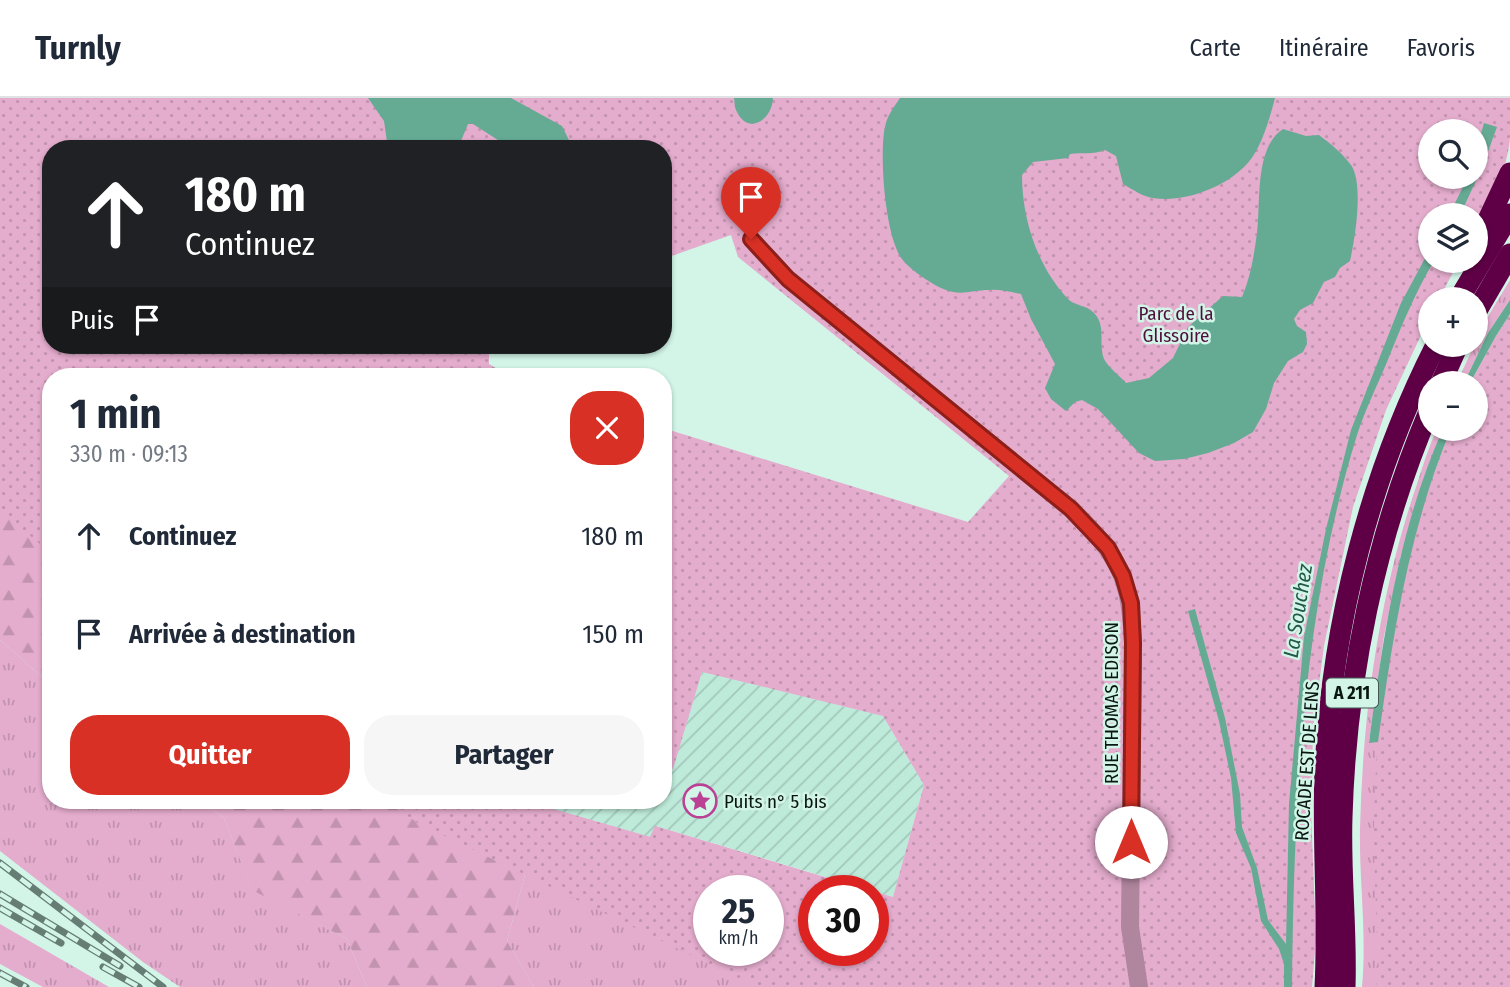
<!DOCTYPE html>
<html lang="fr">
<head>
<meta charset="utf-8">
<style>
	:root { --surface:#fff; --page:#f6f6f7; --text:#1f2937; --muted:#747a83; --line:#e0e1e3; --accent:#d93025 }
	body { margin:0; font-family:"Fira Sans Condensed",sans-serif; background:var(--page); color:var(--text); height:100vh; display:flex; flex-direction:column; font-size:26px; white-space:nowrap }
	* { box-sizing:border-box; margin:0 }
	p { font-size:23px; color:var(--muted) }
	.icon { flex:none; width:38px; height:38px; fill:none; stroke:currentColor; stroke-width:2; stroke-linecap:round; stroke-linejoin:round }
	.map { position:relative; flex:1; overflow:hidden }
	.panel { position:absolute; left:42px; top:270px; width:630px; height:441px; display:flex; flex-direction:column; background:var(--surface); border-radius:28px; box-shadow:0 2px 5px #0004 }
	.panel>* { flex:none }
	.banner { position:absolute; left:42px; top:42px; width:630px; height:214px; border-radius:28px; box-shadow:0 2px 5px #0004; background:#202124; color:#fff; overflow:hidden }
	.buttons { position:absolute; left:1418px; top:21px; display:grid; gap:14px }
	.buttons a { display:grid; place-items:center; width:70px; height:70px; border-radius:50%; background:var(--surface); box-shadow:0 2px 5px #0004; font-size:35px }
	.speed { position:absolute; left:693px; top:777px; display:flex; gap:14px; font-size:35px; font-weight:700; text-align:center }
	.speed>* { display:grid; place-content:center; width:91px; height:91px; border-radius:50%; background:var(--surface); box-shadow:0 2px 5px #0004; line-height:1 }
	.speed small { font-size:18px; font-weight:400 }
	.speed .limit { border:10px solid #d22; background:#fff; color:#111 }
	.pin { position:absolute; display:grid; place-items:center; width:60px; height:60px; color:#fff; margin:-72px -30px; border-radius:50% 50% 50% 0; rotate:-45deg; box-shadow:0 0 7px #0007 }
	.pin .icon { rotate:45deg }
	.me { position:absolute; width:77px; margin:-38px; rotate:0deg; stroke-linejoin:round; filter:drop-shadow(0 0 5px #0008) }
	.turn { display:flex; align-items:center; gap:24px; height:147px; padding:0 28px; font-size:32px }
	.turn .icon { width:91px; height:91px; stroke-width:2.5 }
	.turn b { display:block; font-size:49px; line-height:60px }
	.then { display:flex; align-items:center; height:66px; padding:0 28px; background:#0003; gap:14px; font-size:26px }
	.round { display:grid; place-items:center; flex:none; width:74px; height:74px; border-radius:28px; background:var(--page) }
	.overview { display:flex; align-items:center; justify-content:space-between; height:119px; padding:0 28px }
	h1 { font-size:42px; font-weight:700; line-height:52px }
	.primary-button { display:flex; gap:14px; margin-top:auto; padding:14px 28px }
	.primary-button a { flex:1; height:80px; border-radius:28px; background:var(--accent); color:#fff; font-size:28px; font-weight:700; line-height:80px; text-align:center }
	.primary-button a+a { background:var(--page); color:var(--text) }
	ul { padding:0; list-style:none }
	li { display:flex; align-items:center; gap:21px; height:98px; padding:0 28px }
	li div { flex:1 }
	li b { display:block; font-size:26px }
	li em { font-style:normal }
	header { display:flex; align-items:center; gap:42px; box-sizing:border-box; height:98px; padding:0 35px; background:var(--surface); border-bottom:2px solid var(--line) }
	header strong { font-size:33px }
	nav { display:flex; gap:38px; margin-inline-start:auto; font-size:24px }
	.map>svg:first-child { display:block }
	.industrial { fill:url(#industrial-furrows) }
	.grass { fill:url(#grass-tufts); fill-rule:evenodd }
	.forest { fill:url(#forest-firs) }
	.park { fill:url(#park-dots); fill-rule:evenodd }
	.water { fill:#65ab93 }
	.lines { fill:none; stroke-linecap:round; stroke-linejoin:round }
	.minor { stroke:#b0859e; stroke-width:18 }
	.highway { stroke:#5f0047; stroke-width:21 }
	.rail-casing { stroke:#667d75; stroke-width:7 }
	.rail { stroke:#d2f5e8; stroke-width:4.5; stroke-dasharray:13; stroke-linecap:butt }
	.route-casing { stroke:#8d1f18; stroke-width:18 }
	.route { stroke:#d93025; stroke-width:12 }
	.labels { text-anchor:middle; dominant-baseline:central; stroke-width:5; stroke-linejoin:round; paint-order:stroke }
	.shield { fill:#d2f5e8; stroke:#455952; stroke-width:2 }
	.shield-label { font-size:18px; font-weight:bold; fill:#091612 }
	.park-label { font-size:19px; fill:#500e3c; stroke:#d2f5e8 }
	.street-label { font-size:19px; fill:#091612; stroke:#d2f5e8 }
	.poi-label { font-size:19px; fill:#091612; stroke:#d2f5e8; text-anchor:start }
	.water-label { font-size:21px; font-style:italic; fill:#215948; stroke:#d2f5e8 }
</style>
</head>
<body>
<header>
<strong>Turnly</strong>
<nav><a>Carte</a><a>Itinéraire</a><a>Favoris</a></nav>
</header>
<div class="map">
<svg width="1510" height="889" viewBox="0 0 1510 889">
	<defs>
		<pattern id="industrial-furrows" width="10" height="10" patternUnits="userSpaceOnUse" patternTransform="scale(1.75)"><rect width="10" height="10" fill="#beeada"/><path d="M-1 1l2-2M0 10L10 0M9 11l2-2" fill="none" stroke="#a2c8ba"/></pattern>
		<pattern id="grass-tufts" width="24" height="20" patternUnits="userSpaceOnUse" patternTransform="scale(1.75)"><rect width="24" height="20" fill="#e4accd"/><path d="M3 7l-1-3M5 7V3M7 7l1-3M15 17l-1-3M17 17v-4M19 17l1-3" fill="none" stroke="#c293af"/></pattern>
		<pattern id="forest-firs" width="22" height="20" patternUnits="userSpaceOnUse" patternTransform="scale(1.75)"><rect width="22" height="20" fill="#e4accd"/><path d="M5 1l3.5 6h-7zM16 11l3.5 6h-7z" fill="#c293af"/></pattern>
		<pattern id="park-dots" width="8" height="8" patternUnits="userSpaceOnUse" patternTransform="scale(1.75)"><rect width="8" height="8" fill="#e4accd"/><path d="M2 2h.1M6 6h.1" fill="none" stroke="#c293af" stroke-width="1.8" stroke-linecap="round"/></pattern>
	</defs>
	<rect width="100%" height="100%" fill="#d2f5e8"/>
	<path class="industrial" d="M702 574 883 618 924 687 893 799 656 728 650 739 522 702H663V668L673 670Z"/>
	<g class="grass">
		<path d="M1510 182V202L1488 235 1464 285H1457L1484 225Z"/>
		<path d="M1437 331H1443L1401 457 1384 538 1369 644H1378L1391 551 1501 889H1362C1367 836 1359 783 1360 730 1363 613 1379 497 1417 386 1423 367 1429 348 1437 331Z"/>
		<path d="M0 542 51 587V702H199L224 720 252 791 347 841 367 889H180L143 864 0 753Z"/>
		<path d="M522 702 650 739 655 728 871 793H814L800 889H534L507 843 525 777ZM709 793H768V852H709Z"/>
		<path d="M0 826 109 889H43L0 866Z"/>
	</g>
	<g class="forest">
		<path d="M0 302 51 334V587L0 542Z"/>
		<path d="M199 702H489L525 777 507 843 534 889H367L347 841 252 792 224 720Z"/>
	</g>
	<g class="park">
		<path d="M0 0H1510C1510 13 1510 26 1510 39 1508 71 1490 106 1475 133V117H1430V163H1459L1439 201H1430V218L1386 312 1353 409 1324 548 1313 632 1311 712 1316 840 1312 889H757L418 725 383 702H522L650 739 655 728 871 793H814V852H873V793L893 799 924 687 883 618 702 574 673 671 663 668V330L968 424 1009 378 738 159 731 137 663 161V51H51V247H489V266L509 278H51V455L0 413ZM1430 33H1475V79H1430ZM709 793H768V852H709Z"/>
		<path d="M1510 216V889H1376L1379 875C1377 827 1374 779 1374 731 1375 597 1399 455 1451 331H1475V285H1470L1496 238Z"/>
	</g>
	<g class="water">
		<path d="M368 0H511L562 28 569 42 566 51H521L501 44 473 26H468L461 43 462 51H388L384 23Z"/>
		<path d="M734 0H773C772 23 747 38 736 12 734 8 735 4 734 0Z"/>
		<path d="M900 0H1275C1269 22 1261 53 1244 69 1223 90 1183 105 1153 100 1143 99 1132 91 1123 86L1116 58 1105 52C1093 57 1082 54 1070 56L1068 60 1033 64 1022 77C1022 122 1038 170 1069 202 1076 208 1086 207 1093 214 1107 227 1098 245 1104 261 1108 269 1120 278 1126 285L1149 280 1173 260 1188 229 1223 198 1242 199C1251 178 1254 157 1257 135 1261 105 1254 50 1283 31L1306 38 1319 37C1331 46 1342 55 1351 67 1364 86 1355 141 1350 163L1340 170 1335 179 1324 184 1313 205 1300 212 1294 221 1297 228 1306 234 1307 246 1303 254 1288 263 1274 285 1266 311 1253 334 1234 345 1208 355 1184 361 1155 363 1139 355 1098 311 1082 302 1075 304 1066 313 1051 301 1045 290 1055 266 1031 221 1021 196C1011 194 999 191 989 192 973 192 961 198 946 192 934 188 909 171 902 161 885 139 879 56 885 29 887 18 894 9 900 0Z"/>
		<path d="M1484 25 1497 29 1482 70 1460 117H1449L1468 79H1475V57Z"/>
		<path d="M1430 151V163H1434C1415 195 1401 229 1387 264 1377 288 1365 312 1357 337 1302 515 1294 704 1292 889H1284V866L1279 851 1261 823 1251 770 1236 735 1231 680 1219 623 1188 513 1195 511 1225 620 1240 696 1242 729 1257 770 1268 822 1286 846 1289 706 1304 539 1326 431 1351 332 1401 205Z"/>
		<path d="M1510 202V216L1496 238 1470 285H1464L1488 235Z"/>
		<path d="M1443 331H1451C1409 431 1393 537 1378 644L1369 645C1383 539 1399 429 1443 331Z"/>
	</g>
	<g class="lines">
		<path class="minor" d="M751 141 788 181 1071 411C1119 458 1130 478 1133 545L1130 829 1139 889"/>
		<g class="highway">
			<path d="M1478 143 1510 75"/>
			<path d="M1459 201 1510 116"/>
			<path d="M1475 216 1510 156"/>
			<path d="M1441 285 1458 247"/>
			<path d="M1325 889C1329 816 1322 744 1325 671 1332 525 1370 377 1436 247"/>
			<path d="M1345 889C1347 832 1340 776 1342 719 1346 580 1375 440 1430 311"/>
		</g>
		<defs>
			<g id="rail">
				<path d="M0 765 163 889"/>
				<path d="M0 796 120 868"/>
				<path d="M0 810 61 845"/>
				<path d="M103 869 139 889"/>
				<path d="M0 875 26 889"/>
			</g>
		</defs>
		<use href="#rail" class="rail-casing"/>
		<use href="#rail" class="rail"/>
	</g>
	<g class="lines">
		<defs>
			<path id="route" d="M751 141 788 181 1071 411 1108 450 1123 478 1131 505 1133 545 1131 744"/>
		</defs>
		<use href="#route" class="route-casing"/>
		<use href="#route" class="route"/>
	</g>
	<defs>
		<symbol id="sight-ring" viewBox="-11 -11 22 22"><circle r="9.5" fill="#d2f5e8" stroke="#bb4194" stroke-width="1.5"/><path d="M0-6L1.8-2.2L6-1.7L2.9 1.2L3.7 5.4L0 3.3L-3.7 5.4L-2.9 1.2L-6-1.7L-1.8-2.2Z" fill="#bb4194"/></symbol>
	</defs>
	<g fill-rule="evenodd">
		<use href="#sight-ring" x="681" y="684" width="38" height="38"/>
	</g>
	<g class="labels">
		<rect class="shield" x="1326" y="580.5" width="52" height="29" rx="5"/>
		<g class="shield-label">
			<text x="1352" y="595">A 211</text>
		</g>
		<g class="park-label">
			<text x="1176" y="215">Parc de la<tspan x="1176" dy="22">Glissoire</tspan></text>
		</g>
		<g class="street-label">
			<text transform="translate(1111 605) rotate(-90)">RUE THOMAS EDISON</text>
			<text transform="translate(1307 663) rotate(-86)">ROCADE EST DE LENS</text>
		</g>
		<g class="poi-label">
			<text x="724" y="703">Puits n° 5 bis</text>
		</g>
		<g class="water-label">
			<text transform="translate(1298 513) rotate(-81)">La Souchez</text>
		</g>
	</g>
</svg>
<div class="buttons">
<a><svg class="icon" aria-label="search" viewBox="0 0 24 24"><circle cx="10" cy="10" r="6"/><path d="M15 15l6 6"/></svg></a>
<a><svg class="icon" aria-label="layers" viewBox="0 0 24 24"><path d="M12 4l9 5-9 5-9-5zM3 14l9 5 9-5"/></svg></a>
<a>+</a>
<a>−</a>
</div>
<div class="speed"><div>25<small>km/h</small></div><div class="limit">30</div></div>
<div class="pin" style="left:751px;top:141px;background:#d93025"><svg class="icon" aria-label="arrive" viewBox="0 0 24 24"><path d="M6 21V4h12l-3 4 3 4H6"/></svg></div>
<svg class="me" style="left:1131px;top:744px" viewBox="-20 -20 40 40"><circle r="19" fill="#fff"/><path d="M0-13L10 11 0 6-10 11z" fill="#d93025"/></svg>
<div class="banner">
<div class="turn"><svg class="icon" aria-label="ahead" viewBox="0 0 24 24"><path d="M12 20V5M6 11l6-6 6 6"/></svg><div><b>180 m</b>Continuez</div></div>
<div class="then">Puis<svg class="icon" aria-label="arrive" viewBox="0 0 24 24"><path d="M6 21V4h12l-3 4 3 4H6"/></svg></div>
</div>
<section class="panel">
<div class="overview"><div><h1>1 min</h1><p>330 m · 09:13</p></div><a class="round" style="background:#d93025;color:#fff"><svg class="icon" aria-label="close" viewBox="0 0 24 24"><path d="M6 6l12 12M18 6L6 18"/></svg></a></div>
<ul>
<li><svg class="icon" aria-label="ahead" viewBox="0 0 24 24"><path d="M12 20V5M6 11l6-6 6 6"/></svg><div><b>Continuez</b></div><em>180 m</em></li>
<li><svg class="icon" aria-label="arrive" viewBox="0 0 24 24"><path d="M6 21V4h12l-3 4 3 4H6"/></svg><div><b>Arrivée à destination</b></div><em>150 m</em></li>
</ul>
<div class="primary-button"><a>Quitter</a><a>Partager</a></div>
</section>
</div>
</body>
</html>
